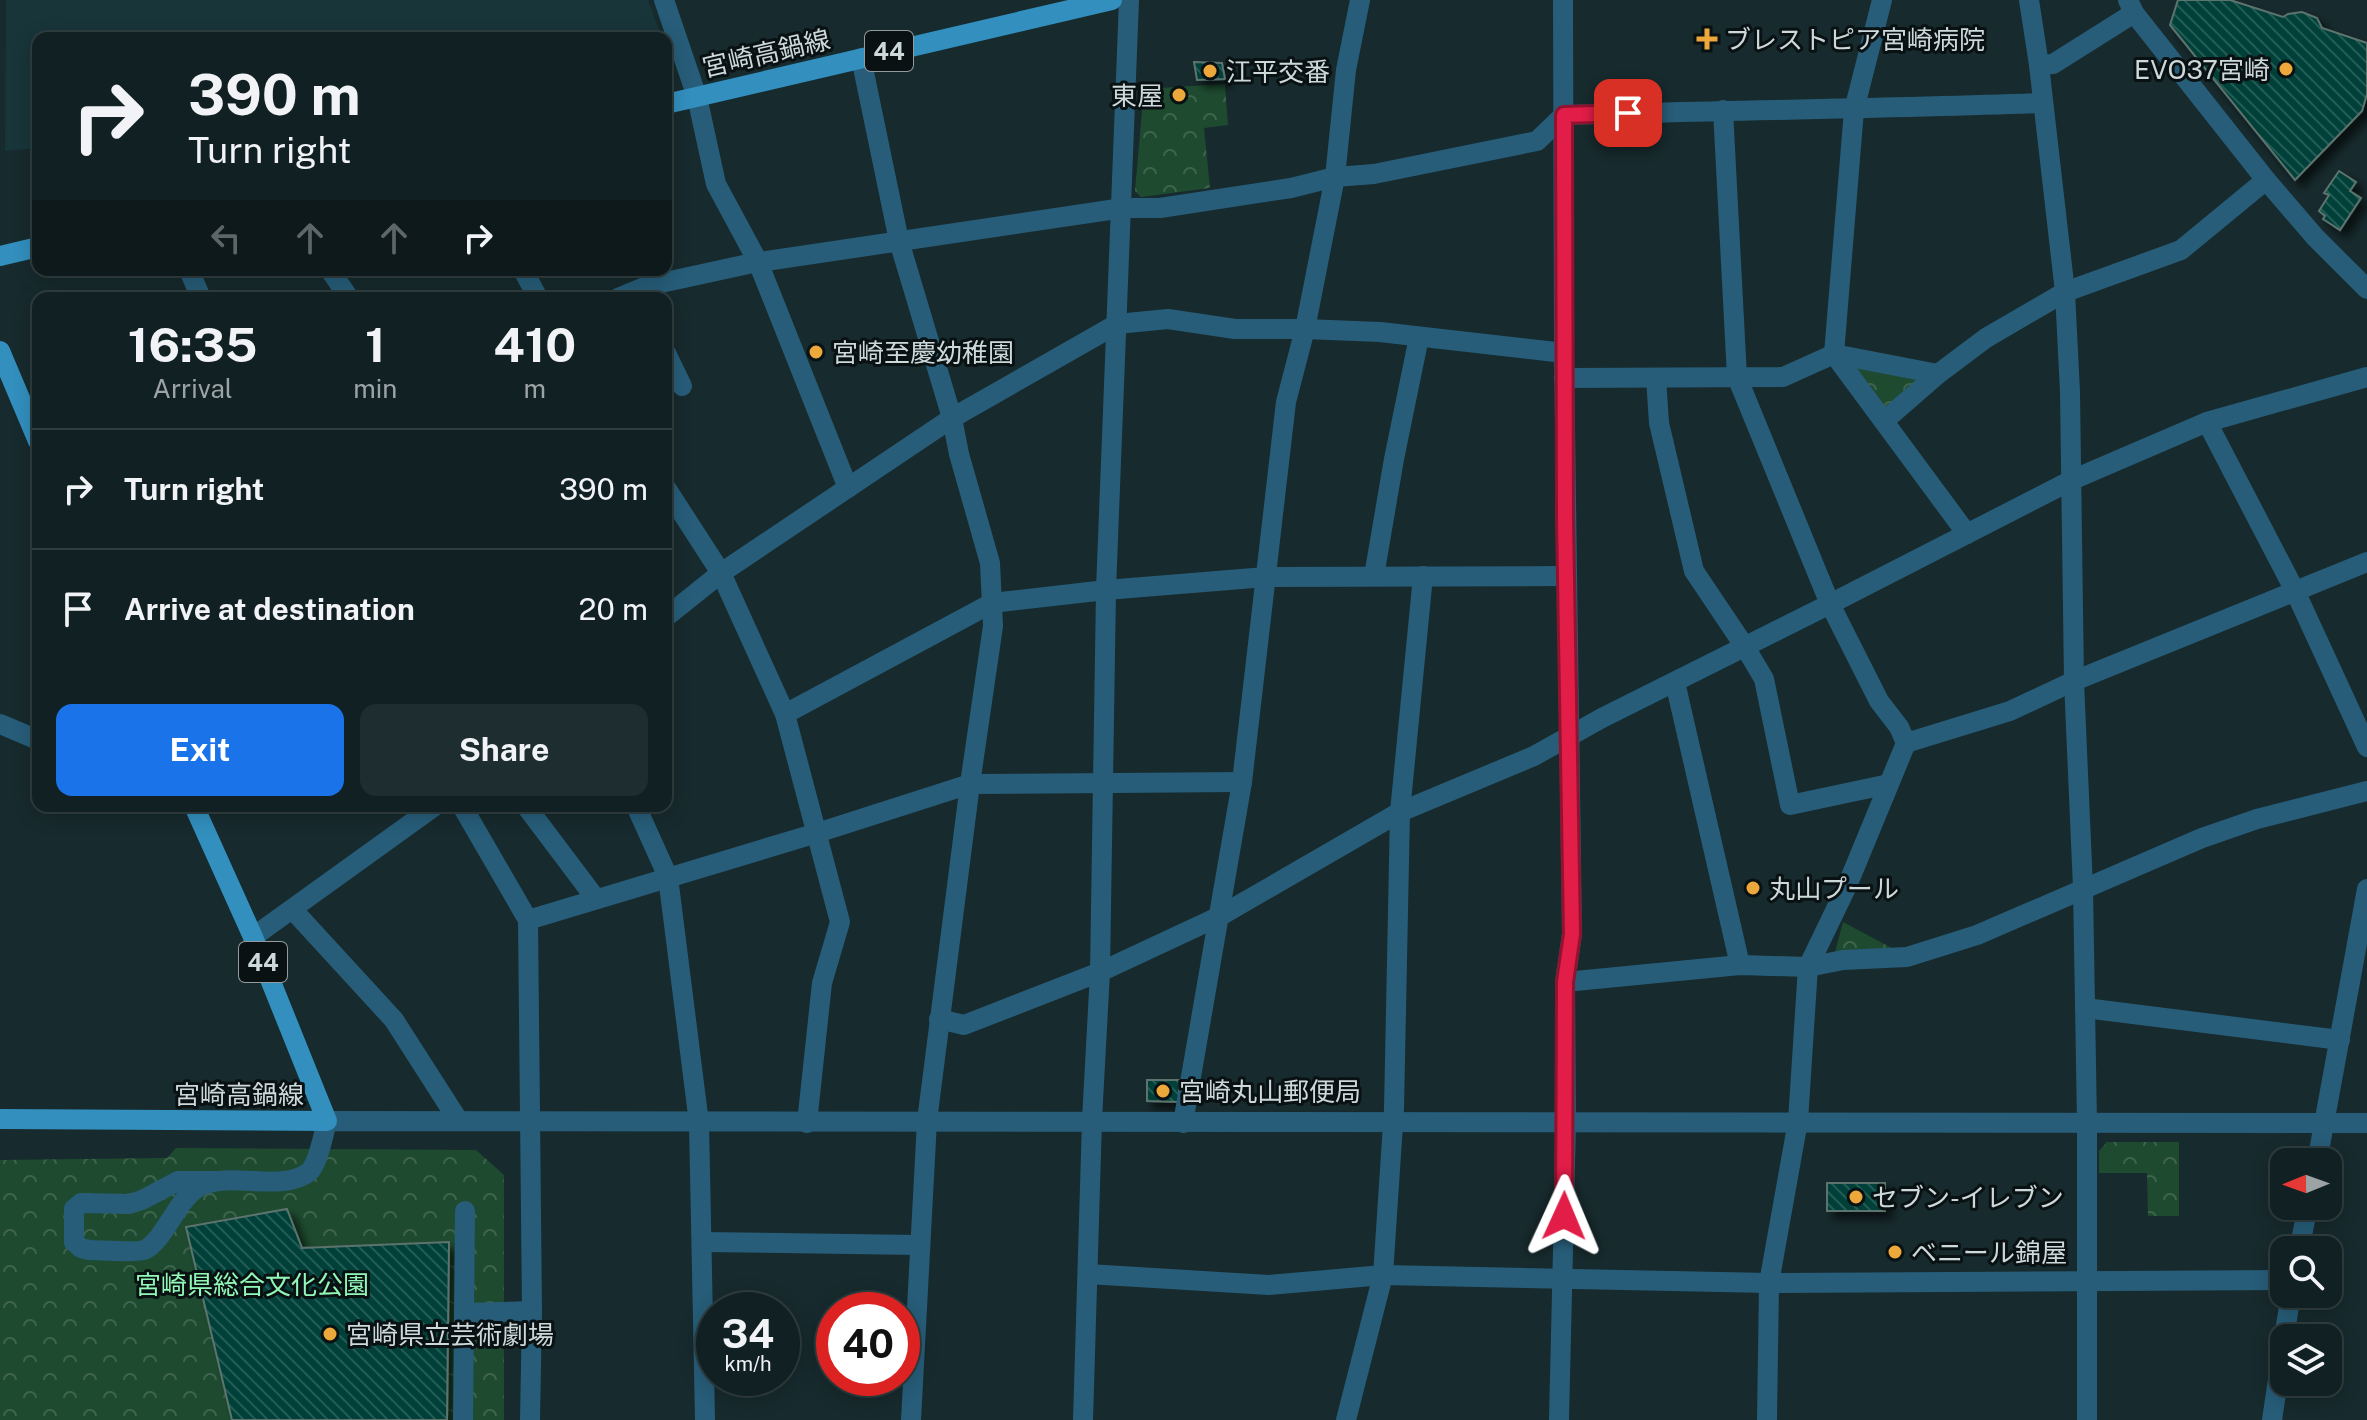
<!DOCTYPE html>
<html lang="en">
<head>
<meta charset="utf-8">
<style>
	:root { --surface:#112022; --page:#1e2d2f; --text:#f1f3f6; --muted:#9ca3a5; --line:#303e40; --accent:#1a73e8 }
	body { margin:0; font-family:"Public Sans","Noto Sans JP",sans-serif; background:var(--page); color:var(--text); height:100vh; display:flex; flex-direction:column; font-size:30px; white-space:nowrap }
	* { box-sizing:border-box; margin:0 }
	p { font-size:26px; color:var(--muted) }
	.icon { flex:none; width:44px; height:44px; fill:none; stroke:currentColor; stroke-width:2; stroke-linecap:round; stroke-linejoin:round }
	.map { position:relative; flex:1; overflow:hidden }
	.sheet { position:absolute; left:32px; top:292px; width:640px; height:520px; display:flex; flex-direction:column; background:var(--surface); border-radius:16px; box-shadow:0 4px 20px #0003,0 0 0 2px var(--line) }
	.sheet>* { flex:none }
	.top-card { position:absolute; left:32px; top:32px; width:640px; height:244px; border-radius:16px; box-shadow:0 4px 20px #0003,0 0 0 2px var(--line); background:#112022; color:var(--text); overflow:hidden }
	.needle { width:52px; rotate:269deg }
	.buttons { position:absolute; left:2270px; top:1148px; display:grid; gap:16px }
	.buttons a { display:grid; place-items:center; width:72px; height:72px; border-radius:16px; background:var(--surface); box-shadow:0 4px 20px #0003,0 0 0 2px var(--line); font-size:40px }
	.speed { position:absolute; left:696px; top:1292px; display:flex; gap:16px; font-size:40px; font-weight:700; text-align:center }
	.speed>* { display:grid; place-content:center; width:104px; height:104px; border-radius:50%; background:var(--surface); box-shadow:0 4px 20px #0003,0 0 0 2px var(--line); line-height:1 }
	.speed small { font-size:20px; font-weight:400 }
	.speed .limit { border:12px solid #d22; background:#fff; color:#111 }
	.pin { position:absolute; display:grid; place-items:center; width:68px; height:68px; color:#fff; margin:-34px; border-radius:16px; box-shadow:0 4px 12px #0006 }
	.me { position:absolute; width:88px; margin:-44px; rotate:1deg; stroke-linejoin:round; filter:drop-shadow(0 0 6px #0008) }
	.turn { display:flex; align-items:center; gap:28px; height:168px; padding:0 24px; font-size:36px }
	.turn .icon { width:104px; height:104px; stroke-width:2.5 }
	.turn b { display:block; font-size:56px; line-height:68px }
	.lanes { display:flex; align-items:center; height:76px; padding:0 24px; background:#0003; justify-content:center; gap:40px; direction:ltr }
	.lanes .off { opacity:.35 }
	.eta { display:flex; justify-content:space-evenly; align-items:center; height:136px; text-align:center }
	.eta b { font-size:48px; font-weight:700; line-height:56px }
	.button { display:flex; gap:16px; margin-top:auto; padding:16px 24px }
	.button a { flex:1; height:92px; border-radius:16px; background:var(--accent); color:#fff; font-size:32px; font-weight:700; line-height:92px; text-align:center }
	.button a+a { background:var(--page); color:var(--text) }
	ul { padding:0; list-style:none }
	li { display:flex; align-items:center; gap:24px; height:120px; padding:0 24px; border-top:2px solid var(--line) }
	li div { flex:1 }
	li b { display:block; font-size:30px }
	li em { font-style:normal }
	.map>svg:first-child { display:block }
	.built { fill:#18353a }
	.forest { fill:url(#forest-crowns) }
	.building { fill:url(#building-back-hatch); stroke:#5d736e; stroke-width:2; filter:url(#shadow) }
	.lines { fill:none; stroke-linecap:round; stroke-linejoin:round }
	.minor { stroke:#275d79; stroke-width:20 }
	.major { stroke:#328fbe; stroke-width:20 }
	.route-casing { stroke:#92132f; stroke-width:20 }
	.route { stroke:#e11d48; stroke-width:14 }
	.poi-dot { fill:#eda83b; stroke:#091113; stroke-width:3 }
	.labels { text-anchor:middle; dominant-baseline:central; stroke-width:6; stroke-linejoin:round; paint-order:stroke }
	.shield { fill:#091113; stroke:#929c9e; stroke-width:2 }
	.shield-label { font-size:24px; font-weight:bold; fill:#cdd8da }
	.poi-label { font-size:26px; fill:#cdd8da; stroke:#091113; text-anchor:start }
	.street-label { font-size:26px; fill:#cdd8da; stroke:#091113 }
	.park-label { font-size:26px; fill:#91f8b7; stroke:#091113 }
</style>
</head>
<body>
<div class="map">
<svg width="2367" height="1420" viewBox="0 0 2367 1420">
	<defs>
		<pattern id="forest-crowns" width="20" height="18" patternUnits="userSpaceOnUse" patternTransform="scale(2)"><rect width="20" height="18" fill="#1e4b30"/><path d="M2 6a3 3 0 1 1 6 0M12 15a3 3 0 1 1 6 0" fill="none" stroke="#3e644d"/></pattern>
		<pattern id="building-back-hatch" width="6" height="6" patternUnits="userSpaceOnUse" patternTransform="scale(2)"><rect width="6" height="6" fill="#004139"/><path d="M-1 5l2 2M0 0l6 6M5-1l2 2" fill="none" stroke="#245c55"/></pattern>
		<filter id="shadow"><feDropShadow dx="7" dy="7" stdDeviation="4" flood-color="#0009"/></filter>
	</defs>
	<rect width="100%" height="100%" fill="#172a2d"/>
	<path class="built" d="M6 0H648L662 38H38V148L5 151Z"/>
	<g class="forest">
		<path d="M1225 84 1228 125 1204 128 1210 188 1141 197 1135 191 1144 89Z"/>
		<path d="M1847 364 1925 378 1883 411Z"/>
		<path d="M1843 922 1899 952 1834 956Z"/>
		<path d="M2107 1142H2179V1216H2148L2147 1173H2099V1151Z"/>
		<path d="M176 1148 476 1150 504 1175V1420H0V1160L167 1158Z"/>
	</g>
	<g class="building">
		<path d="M2178 0H2230L2283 17 2288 14 2302 12 2317 18 2322 28 2367 43V94L2362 111 2295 180 2170 25Z"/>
		<path d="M1194 62 1222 63 1225 79 1197 80Z"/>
		<path d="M2339 171 2356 182 2350 191 2361 198 2340 230 2323 219 2325 216 2319 211 2329 195 2324 193Z"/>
		<path d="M1147 1080H1179V1102L1147 1101Z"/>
		<rect x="1827" y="1183" width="58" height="28"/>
		<path d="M287 1209 302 1248 449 1242 447 1420H232L186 1227Z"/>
	</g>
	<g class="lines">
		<g class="minor">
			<path d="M664 0 697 97 716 184 758 262 848 488"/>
			<path d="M1882 0 1854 110 1834 354 1967 534"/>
			<path d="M2029 0 2039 65 2065 292 2070 392 2074 681 2083 888 2087 1122V1420"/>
			<path d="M2128 0 2134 13 2266 180 2315 237 2367 289"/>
			<path d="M861 58 899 241 952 418 959 454 990 563 993 626 970 784 927 1121 911 1420"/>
			<path d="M2039 65 2053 64 2134 13"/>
			<path d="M1723 110 1737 377 1830 604 1879 701 1899 727 1906 743 1847 886 1808 967 1798 1121 1769 1283 1767 1420"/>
			<path d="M189 270 201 298"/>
			<path d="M330 270 349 298"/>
			<path d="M523 270 538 298"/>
			<path d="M618 298 647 286 753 263 1123 208H1160L1291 188 1335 177 1374 174 1537 141 1564 115C1723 110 1883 109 2042 103"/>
			<path d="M666 353 682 386"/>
			<path d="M1564 378 1783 377 1834 354 1938 374"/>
			<path d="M1656 378 1659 423 1694 571 1745 647 1764 679 1790 805 1889 784"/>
			<path d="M1884 421 1938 374 1986 338 2065 292 2181 250 2266 180"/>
			<path d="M2207 422 2295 591 2367 747"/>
			<path d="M666 488 721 573 785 714 840 922 822 983 807 1123"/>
			<path d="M1374 576 1394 459 1419 337"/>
			<path d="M666 617 721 573 952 418 1117 324 1168 319 1235 329H1305L1380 332 1564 353"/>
			<path d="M1675 682 1740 965"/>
			<path d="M785 714 992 603 1106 590 1266 577 1566 576"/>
			<path d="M0 724 38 740"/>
			<path d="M1906 743 2010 711 2074 681 2367 562"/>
			<path d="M462 806 528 920 532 1311 530 1420"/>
			<path d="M526 806 596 899"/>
			<path d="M636 806 668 877 699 1123 705 1420"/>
			<path d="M293 910 394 1020 458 1120"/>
			<path d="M528 920 817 833 970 784 1242 782"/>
			<path d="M253 937 435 806"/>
			<path d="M1565 982 1740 965 1808 967 1843 960 1907 957 1977 935 2202 838 2257 819 2367 791"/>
			<path d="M2085 1008 2340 1040"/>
			<path d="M939 1019 964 1025 1100 972 1220 916 1400 812 1534 756 1602 718 1830 604 2072 480 2207 422 2367 377"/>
			<path d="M1183 1123 1242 782 1286 402 1305 329 1335 177 1346 70 1360 0"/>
			<path d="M2317 1162 2367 889"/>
			<path d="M215 1181H178L142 1200 129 1204 81 1203 74 1209V1242L81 1248 89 1250C100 1250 136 1253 144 1250 165 1241 177 1197 201 1186 232 1171 281 1193 309 1172 318 1164 324 1133 327 1121L2367 1123"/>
			<path d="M702 1242 919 1245"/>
			<path d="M2299 1250 2308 1206"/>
			<path d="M1088 1274 1269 1285 1383 1275 1769 1283 2284 1280"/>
			<path d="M464 1313 532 1311"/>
			<path d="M2284 1338 2291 1294"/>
			<path d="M463 1420 465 1211"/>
			<path d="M1083 1420 1092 1120 1100 972 1106 590 1129 0"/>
			<path d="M1346 1420 1383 1275 1394 1109 1400 812 1423 576"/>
			<path d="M1559 1420 1566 1122 1565 982 1572 934 1564 353 1563 0"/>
			<path d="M2272 1420 2284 1339"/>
		</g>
		<g class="major">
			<path d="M666 104 1112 0"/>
			<path d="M0 256 38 247"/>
			<path d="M0 351 38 441"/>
			<path d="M0 1119 327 1121 253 937 194 806"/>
		</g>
	</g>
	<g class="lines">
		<defs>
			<path id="route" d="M1564 1216 1565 982 1572 934 1565 519 1564 115 1628 113"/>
		</defs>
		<use href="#route" class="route-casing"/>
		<use href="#route" class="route"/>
	</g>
	<g class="poi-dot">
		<path d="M1703 27h8v8h8v8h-8v8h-8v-8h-8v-8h8z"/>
		<circle cx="2286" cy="69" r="8"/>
		<circle cx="1210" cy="71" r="8"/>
		<circle cx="1179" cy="95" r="8"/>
		<circle cx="816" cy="352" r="8"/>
		<circle cx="1753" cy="888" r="8"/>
		<circle cx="1163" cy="1091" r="8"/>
		<circle cx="1856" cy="1197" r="8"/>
		<circle cx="1895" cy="1252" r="8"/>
		<circle cx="330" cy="1334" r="8"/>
	</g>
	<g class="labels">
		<g class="shield">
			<rect x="865" y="31" width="48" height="40" rx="6"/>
			<rect x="239" y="942" width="48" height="40" rx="6"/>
		</g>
		<g class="shield-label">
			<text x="889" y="51">44</text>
			<text x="263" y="962">44</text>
		</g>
		<g class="poi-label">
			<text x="1725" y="39">ブレストピア宮崎病院</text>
			<text x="2270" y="69" text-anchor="end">EVO37宮崎</text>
			<text x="1226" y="71">江平交番</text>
			<text x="1163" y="95" text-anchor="end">東屋</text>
			<text x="832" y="352">宮崎至慶幼稚園</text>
			<text x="1769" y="888">丸山プール</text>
			<text x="1179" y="1091">宮崎丸山郵便局</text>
			<text x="1872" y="1197">セブン-イレブン</text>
			<text x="1911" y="1252">ベニール錦屋</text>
			<text x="346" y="1334">宮崎県立芸術劇場</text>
		</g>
		<g class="street-label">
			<text transform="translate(766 53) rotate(-13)">宮崎高鍋線</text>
			<text x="239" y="1094">宮崎高鍋線</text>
		</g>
		<g class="park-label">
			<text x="252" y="1284">宮崎県総合文化公園</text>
		</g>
	</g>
</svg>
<div class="buttons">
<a><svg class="needle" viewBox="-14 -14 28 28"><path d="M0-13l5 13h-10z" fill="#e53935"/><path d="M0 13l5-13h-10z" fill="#9ca3a5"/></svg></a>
<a><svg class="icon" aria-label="search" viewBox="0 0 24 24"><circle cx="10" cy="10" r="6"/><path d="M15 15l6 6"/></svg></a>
<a><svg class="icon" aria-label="layers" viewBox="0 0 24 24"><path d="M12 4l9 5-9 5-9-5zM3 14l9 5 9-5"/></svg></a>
</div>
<div class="speed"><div>34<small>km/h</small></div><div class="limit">40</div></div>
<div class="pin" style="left:1628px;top:113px;background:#d93025"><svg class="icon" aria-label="arrive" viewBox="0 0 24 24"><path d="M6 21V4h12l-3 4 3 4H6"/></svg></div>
<svg class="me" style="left:1564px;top:1216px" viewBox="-20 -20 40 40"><path d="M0-17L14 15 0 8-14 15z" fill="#e11d48" stroke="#fff" stroke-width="4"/></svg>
<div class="top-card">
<div class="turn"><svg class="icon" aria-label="right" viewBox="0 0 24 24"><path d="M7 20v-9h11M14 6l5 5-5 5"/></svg><div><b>390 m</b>Turn right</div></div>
<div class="lanes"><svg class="icon off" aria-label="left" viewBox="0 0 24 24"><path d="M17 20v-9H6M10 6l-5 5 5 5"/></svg><svg class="icon off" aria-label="ahead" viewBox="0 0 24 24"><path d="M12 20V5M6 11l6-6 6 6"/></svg><svg class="icon off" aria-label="ahead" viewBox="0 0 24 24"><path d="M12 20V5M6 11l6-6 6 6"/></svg><svg class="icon" aria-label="right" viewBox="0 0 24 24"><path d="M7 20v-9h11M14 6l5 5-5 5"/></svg></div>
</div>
<section class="sheet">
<div class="eta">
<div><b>16:35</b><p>Arrival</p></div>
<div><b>1</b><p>min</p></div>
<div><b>410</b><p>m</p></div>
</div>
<ul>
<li><svg class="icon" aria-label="right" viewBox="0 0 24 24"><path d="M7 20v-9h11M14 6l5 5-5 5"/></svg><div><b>Turn right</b></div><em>390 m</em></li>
<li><svg class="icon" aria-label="arrive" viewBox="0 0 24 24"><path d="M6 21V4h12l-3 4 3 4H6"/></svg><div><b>Arrive at destination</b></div><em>20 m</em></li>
</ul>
<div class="button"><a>Exit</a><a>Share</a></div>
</section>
</div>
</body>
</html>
